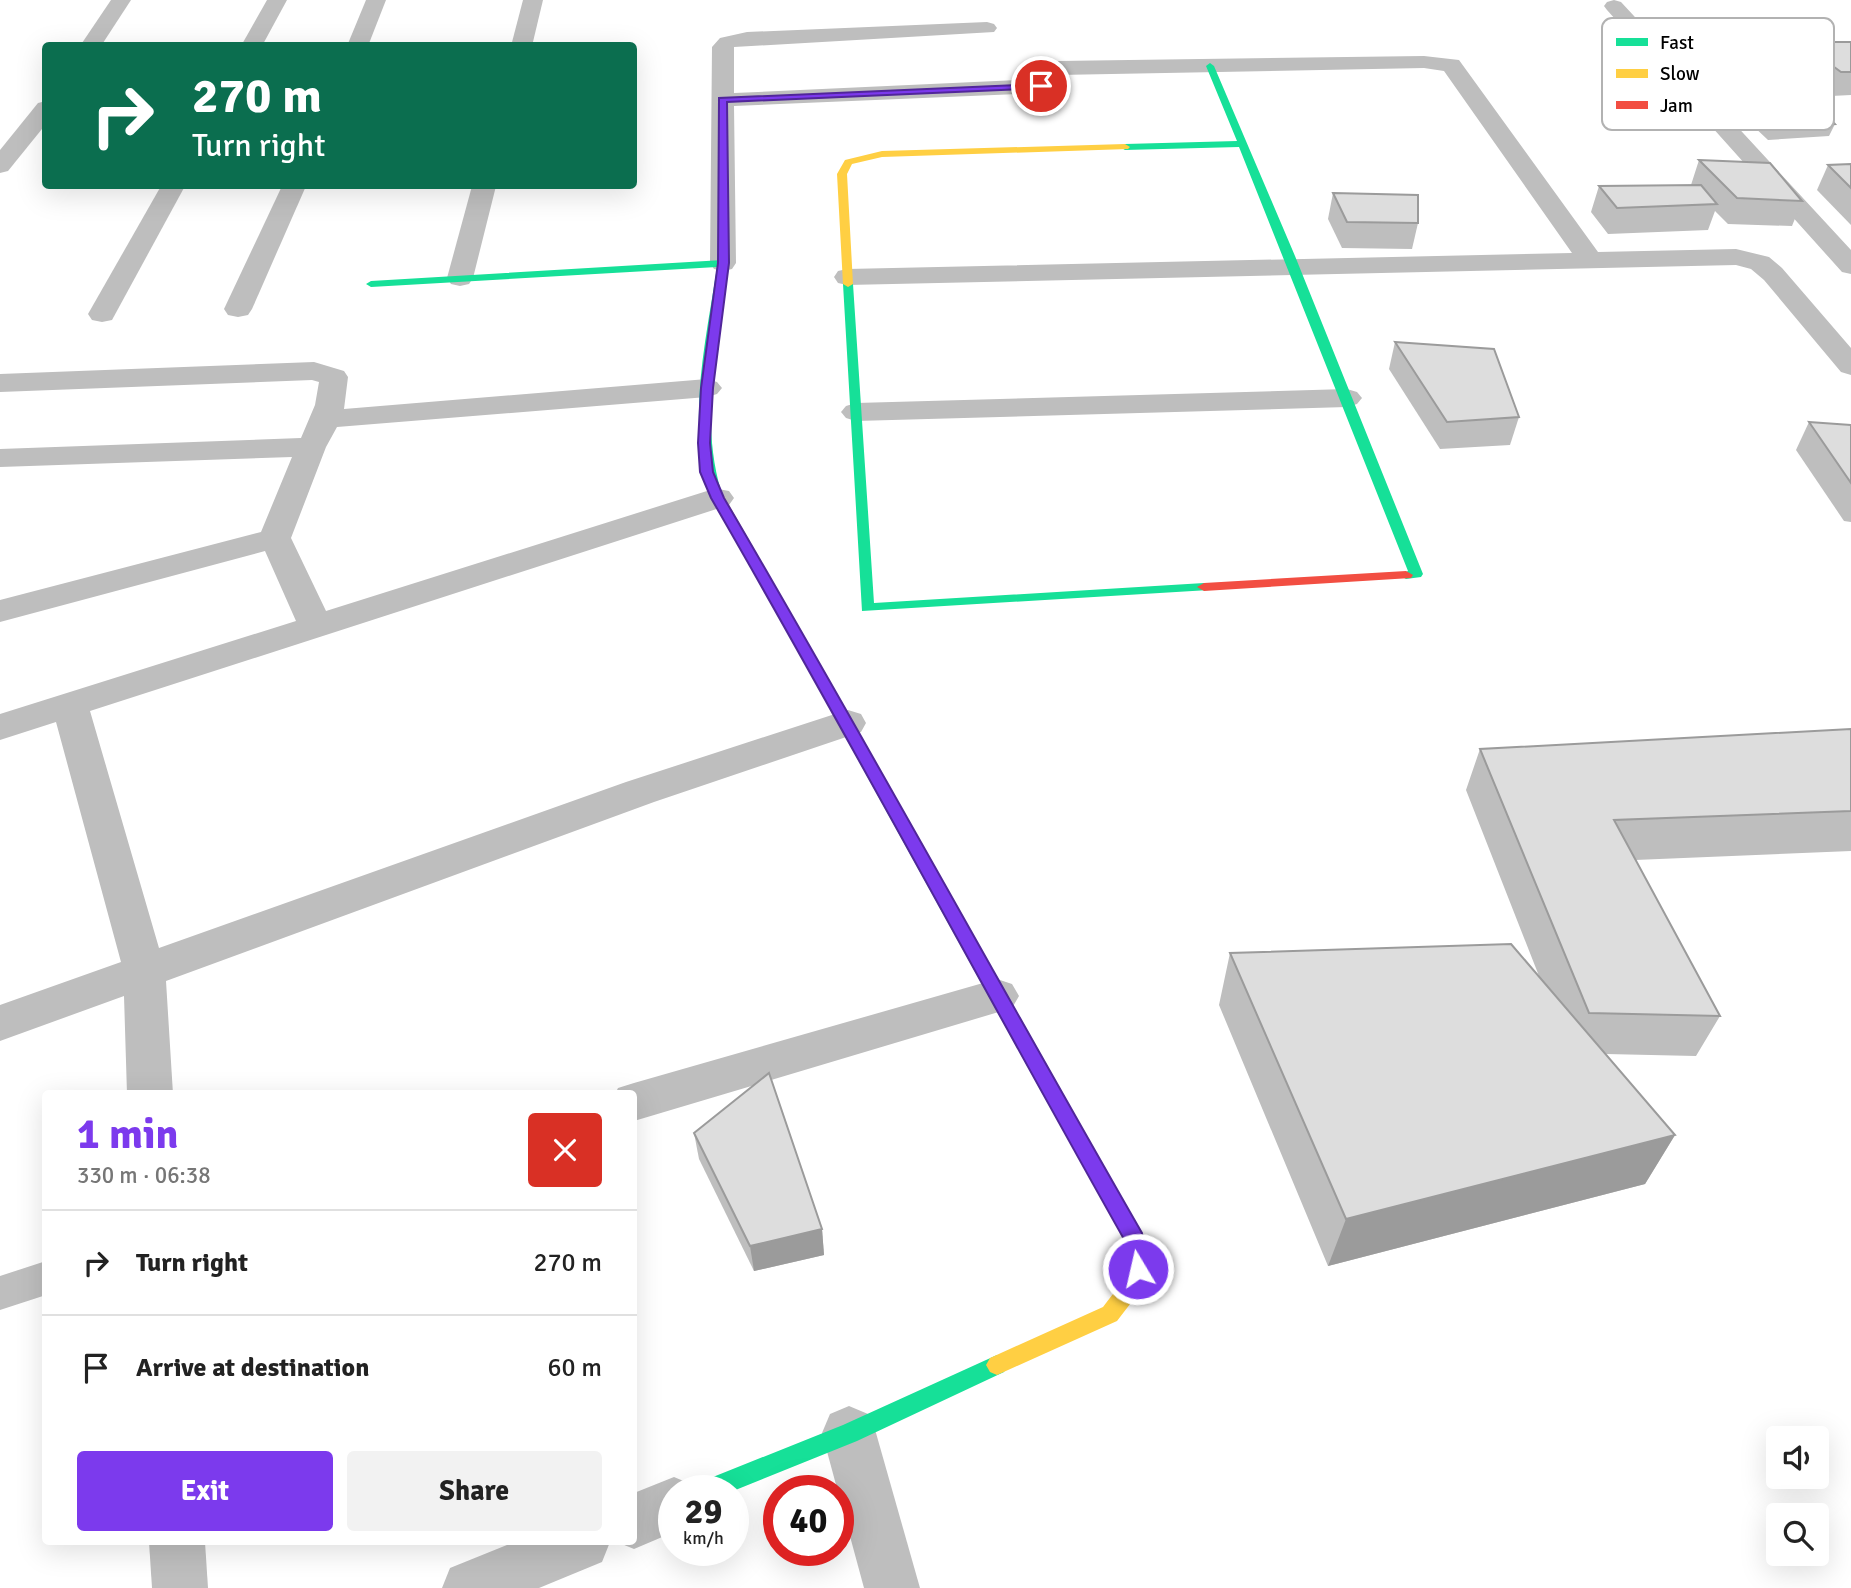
<!DOCTYPE html>
<html lang="en">
<head>
<meta charset="utf-8">
<style>
	:root { --surface:#fff; --page:#f2f2f2; --text:#222; --muted:#767676; --line:#e0e0e0; --accent:#7c3aed }
	body { margin:0; font-family:Signika,sans-serif; background:var(--page); color:var(--text); height:100vh; display:flex; flex-direction:column; font-size:26px; white-space:nowrap }
	* { box-sizing:border-box; margin:0 }
	p { font-size:23px; color:var(--muted) }
	.icon { flex:none; width:38px; height:38px; fill:none; stroke:currentColor; stroke-width:2; stroke-linecap:round; stroke-linejoin:round }
	.map { position:relative; flex:1; overflow:hidden }
	.side { position:absolute; left:42px; top:1090px; width:595px; height:455px; display:flex; flex-direction:column; background:var(--surface); border-radius:7px; box-shadow:0 7px 28px #0002 }
	.side>* { flex:none }
	.top-card { position:absolute; left:42px; top:42px; width:595px; height:147px; border-radius:7px; box-shadow:0 7px 28px #0002; background:#0b6e4f; color:#fff; overflow:hidden }
	.fabs { position:absolute; left:1766px; top:1426px; display:grid; gap:14px }
	.fabs a { display:grid; place-items:center; width:63px; height:63px; border-radius:7px; background:var(--surface); box-shadow:0 7px 28px #0002; font-size:35px }
	.speed { position:absolute; left:658px; top:1475px; display:flex; gap:14px; font-size:35px; font-weight:700; text-align:center }
	.speed>* { display:grid; place-content:center; width:91px; height:91px; border-radius:50%; background:var(--surface); box-shadow:0 7px 28px #0002; line-height:1 }
	.speed small { font-size:18px; font-weight:400 }
	.speed .limit { border:10px solid #d22; background:#fff; color:#111 }
	.pin { position:absolute; display:grid; place-items:center; width:60px; height:60px; color:#fff; margin:-30px; border:4px solid #fff; border-radius:50%; box-shadow:0 2px 7px #0007 }
	.me { position:absolute; width:77px; margin:-38px; rotate:351deg; stroke-linejoin:round; filter:drop-shadow(0 0 5px #0008) }
	.turn { display:flex; align-items:center; gap:24px; height:147px; padding:0 35px; font-size:32px }
	.turn .icon { width:91px; height:91px; stroke-width:2.5 }
	.turn b { display:block; font-size:49px; line-height:60px }
	.round { display:grid; place-items:center; flex:none; width:74px; height:74px; border-radius:7px; background:var(--page) }
	.overview { display:flex; align-items:center; justify-content:space-between; height:119px; padding:0 35px }
	h1 { font-size:42px; font-weight:800; line-height:52px; color:var(--accent) }
	.primary-button { display:flex; gap:14px; margin-top:auto; padding:14px 35px }
	.primary-button a { flex:1; height:80px; border-radius:7px; background:var(--accent); color:#fff; font-size:28px; font-weight:800; line-height:80px; text-align:center }
	.primary-button a+a { background:var(--page); color:var(--text) }
	ul { padding:0; list-style:none }
	li { display:flex; align-items:center; gap:21px; height:105px; padding:0 35px; border-top:2px solid var(--line) }
	li div { flex:1 }
	li b { display:block; font-size:26px }
	li em { font-style:normal }
	.map>svg:first-child { display:block }
	.lines { fill:none; stroke-linecap:round; stroke-linejoin:round }
	.lane { fill:#bebebe; fill-rule:evenodd }
	.street { fill:#bebebe; fill-rule:evenodd }
	.fast { fill:#16e098; fill-rule:evenodd }
	.slow { fill:#ffcf43; fill-rule:evenodd }
	.jam { fill:#f24e42; fill-rule:evenodd }
	.wall { fill:#bebebe }
	.shaded-wall { fill:#9b9b9b }
	.building { fill:#ddd; stroke:#9b9b9b; stroke-width:2 }
	.route { fill:#7c3aed; stroke:#51269a; stroke-width:2 }
	.key { fill:#fff; stroke:#b2b2b2; stroke-width:2 }
	.key-label { font-size:19px; fill:#000 }
</style>
</head>
<body>
<div class="map">
<svg width="1851" height="1588" viewBox="0 0 1851 1588">
	<rect width="100%" height="100%" fill="#fff"/>
	<g class="lines">
		<path class="lane" d="M46 1261V1295L0 1310V1276Z"/>
		<g class="street">
			<path d="M111 0H131L101 46H80Z"/>
			<path d="M267 0H287L262 46H241Z"/>
			<path d="M366 0H386L368 46H347Z"/>
			<path d="M523 0H543L532 46H511Z"/>
			<path d="M1614 0 1621 2 1660 44H1818L1851 48V60L1818 56H1672L1851 250V274L1842 272 1607 10 1604 6 1607 2Z"/>
			<path d="M987 22 994 24 997 28 994 32 734 47V93L1041 79 1049 81 1052 86 1049 91 1041 93 734 106 736 263 732 269 723 271 714 269 710 263 712 47 720 38 747 32Z"/>
			<path d="M1424 56 1459 60 1598 252 1736 249 1769 257 1782 268 1851 348V375L1841 372 1764 280 1751 269 1736 265 847 285 838 283 834 277 838 271 847 269 1572 253 1444 71 1424 68 1058 75 1050 73 1047 68 1050 63 1058 61Z"/>
			<path d="M46 101V124L8 171 0 173V150L38 103Z"/>
			<path d="M161 186H185L112 320 102 322 92 320 88 314Z"/>
			<path d="M282 186H306L252 309 248 315 238 317 228 315 224 309Z"/>
			<path d="M472 186H496L473 278 469 284 460 286 451 284 447 278Z"/>
			<path d="M314 362 344 371 348 377 344 409 707 379 717 382 722 388 717 394 707 397 337 427 326 447 291 538 326 611 707 491 718 489 729 491 734 498 729 505 90 711 159 948 626 782 835 714 848 710 861 714 866 723 861 732 654 802 166 981 173 1094H127L124 996 0 1041V1005L121 962 56 722 0 740V714L296 621 265 551 0 622V600L261 532 292 457 0 467V449L301 438 315 405 319 382 312 380 0 392V374Z"/>
			<path d="M1347 389 1357 392 1362 398 1357 404 1347 407 856 421 846 418 841 412 846 406 856 403Z"/>
			<path d="M997 979 1012 984 1019 996 1012 1008 634 1121V1094H615L618 1088 634 1083Z"/>
			<path d="M849 1406 868 1414 876 1433 920 1588H864L822 1433 830 1414Z"/>
			<path d="M674 1477 693 1485 696 1491H674V1532L634 1549 617 1542H634V1493Z"/>
			<path d="M149 1542H205L208 1588H152Z"/>
			<path d="M514 1542H610L602 1562 539 1588H442L450 1568Z"/>
		</g>
		<g class="fast">
			<path d="M1210 63 1214 66 1295 256 1423 574 1421 577 1406 579 1399 575 1408 571 1239 147 1125 150 1120 147 1125 144 1237 141 1206 66Z"/>
			<path d="M723 260 728 263C718 338 699 416 721 491L715 495 709 491C687 417 706 341 717 267L371 287 366 284 371 281Z"/>
			<path d="M848 281 853 284 874 603 1204 583 1209 584 1211 587 1209 590 862 611 843 284Z"/>
			<path d="M849 724 857 729 1061 1090 1063 1096 1061 1102 1054 1104 1047 1102 841 729Z"/>
			<path d="M997 1355 1004 1358 1008 1365 1004 1372 857 1441 733 1491H695L698 1483 843 1425Z"/>
		</g>
		<g class="slow">
			<path d="M1125 144 1130 147 1128 149 882 157 852 164 847 174 853 284 848 287 843 284 837 174 845 160 882 151Z"/>
			<path d="M715 487 721 491 857 729 854 733H844L841 729 709 491Z"/>
			<path d="M1054 1088 1061 1090 1142 1233 1145 1239 1146 1272 1137 1295 1117 1321 997 1375 990 1372 986 1365 990 1358 1103 1307 1122 1282 1126 1272 1125 1240 1045 1096 1047 1090Z"/>
		</g>
		<path class="jam" d="M1406 571 1413 575 1411 578 1204 591 1197 587 1204 583Z"/>
	</g>
	<g class="wall">
		<path d="M1800 42H1851V95L1831 96 1791 66Z"/>
		<path d="M1736 86 1824 98 1820 109 1835 124 1829 136 1768 140 1751 124 1754 115 1750 116 1731 99Z"/>
		<path d="M1699 160 1802 201 1792 226 1728 224 1715 211 1708 230 1608 234 1591 212 1599 186 1691 185Z"/>
		<path d="M1851 164V225L1817 190 1828 165Z"/>
		<path d="M1333 193 1418 223 1412 249 1342 248 1328 219Z"/>
		<path d="M1395 342 1519 417 1510 445 1440 449 1389 369Z"/>
		<path d="M1809 422 1851 425V522L1844 521 1796 450Z"/>
		<path d="M1851 729V851L1635 860 1720 1016 1696 1056 1606 1054 1675 1135 1645 1184 1328 1266 1219 1005 1230 953 1539 976 1466 790 1480 749Z"/>
		<path d="M694 1133 822 1229 824 1255 754 1271 699 1159Z"/>
	</g>
	<g class="shaded-wall">
		<path d="M1675 1135 1645 1184 1328 1266 1346 1219Z"/>
		<path d="M822 1229 824 1255 754 1271 750 1246Z"/>
	</g>
	<g class="building">
		<path d="M1800 42H1851V72H1841Z"/>
		<path d="M1822 109 1835 124 1773 127 1755 112Z"/>
		<path d="M1699 160 1770 163 1802 201 1737 198Z"/>
		<path d="M1851 164V188L1828 165Z"/>
		<path d="M1701 185 1717 204 1617 208 1599 186Z"/>
		<path d="M1333 193 1418 195V223L1347 222Z"/>
		<path d="M1395 342 1494 349 1519 417 1447 422Z"/>
		<path d="M1809 422 1851 425V483Z"/>
		<path d="M1851 729V811L1614 820 1720 1016 1589 1013 1480 749Z"/>
		<path d="M1511 944 1675 1135 1346 1219 1230 953Z"/>
		<path d="M769 1073 822 1229 750 1246 694 1133Z"/>
	</g>
	<path class="route" d="M1041 84 1044 85V88L727 102 729 263 713 388 710 443 713 472 724 498C867 742 1002 989 1142 1233L1148 1269 1145 1275 1138 1278 1131 1275 1125 1241C986 994 853 744 711 498L700 472 698 443 701 388 718 263 719 98Z"/>
	<rect x="1602" y="18" width="232" height="112" rx="10" class="key"/>
	<rect x="1616" y="38" width="32" height="8" fill="#16e098"/>
	<rect x="1616" y="69" width="32" height="9" fill="#ffcf43"/>
	<rect x="1616" y="101" width="32" height="8" fill="#f24e42"/>
	<g class="key-label">
		<text x="1660" y="49">Fast</text>
		<text x="1660" y="80">Slow</text>
		<text x="1660" y="112">Jam</text>
	</g>
</svg>
<div class="fabs">
<a><svg class="icon" aria-label="sound" viewBox="0 0 24 24"><path d="M4 9h4l5-4v14l-5-4H4zM17 9q2 3 0 6"/></svg></a>
<a><svg class="icon" aria-label="search" viewBox="0 0 24 24"><circle cx="10" cy="10" r="6"/><path d="M15 15l6 6"/></svg></a>
</div>
<div class="speed"><div>29<small>km/h</small></div><div class="limit">40</div></div>
<div class="pin" style="left:1041px;top:86px;background:#d93025"><svg class="icon" aria-label="arrive" viewBox="0 0 24 24"><path d="M6 21V4h12l-3 4 3 4H6"/></svg></div>
<svg class="me" style="left:1138px;top:1269px" viewBox="-20 -20 40 40"><circle r="17" fill="#7c3aed" stroke="#fff" stroke-width="3"/><path d="M0-11L8 9 0 5-8 9z" fill="#fff"/></svg>
<div class="top-card">
<div class="turn"><svg class="icon" aria-label="right" viewBox="0 0 24 24"><path d="M7 20v-9h11M14 6l5 5-5 5"/></svg><div><b>270 m</b>Turn right</div></div>
</div>
<section class="side">
<div class="overview"><div><h1>1 min</h1><p>330 m · 06:38</p></div><a class="round" style="background:#d93025;color:#fff"><svg class="icon" aria-label="close" viewBox="0 0 24 24"><path d="M6 6l12 12M18 6L6 18"/></svg></a></div>
<ul>
<li><svg class="icon" aria-label="right" viewBox="0 0 24 24"><path d="M7 20v-9h11M14 6l5 5-5 5"/></svg><div><b>Turn right</b></div><em>270 m</em></li>
<li><svg class="icon" aria-label="arrive" viewBox="0 0 24 24"><path d="M6 21V4h12l-3 4 3 4H6"/></svg><div><b>Arrive at destination</b></div><em>60 m</em></li>
</ul>
<div class="primary-button"><a>Exit</a><a>Share</a></div>
</section>
</div>
</body>
</html>
